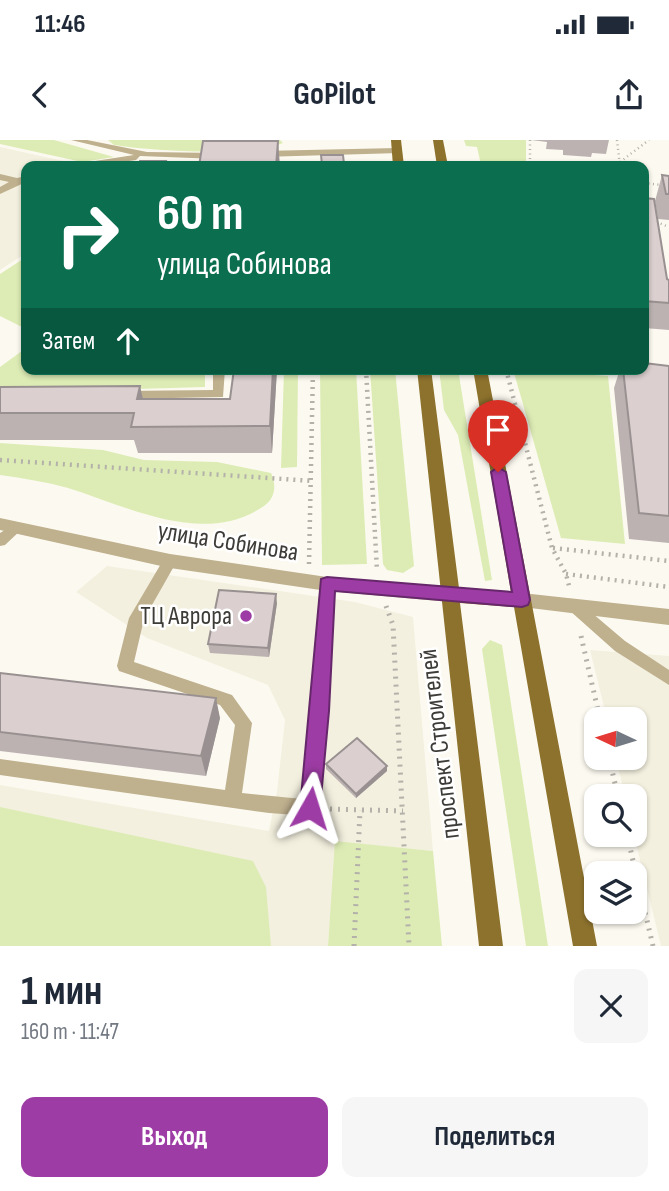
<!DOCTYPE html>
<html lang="ru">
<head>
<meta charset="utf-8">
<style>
	:root { --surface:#fff; --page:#f6f6f7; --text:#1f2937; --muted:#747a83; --accent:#9d3ca4 }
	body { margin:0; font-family:"Sofia Sans Condensed",sans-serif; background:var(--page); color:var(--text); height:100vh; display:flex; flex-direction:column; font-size:26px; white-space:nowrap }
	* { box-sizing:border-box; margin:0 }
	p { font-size:23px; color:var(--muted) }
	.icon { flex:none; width:38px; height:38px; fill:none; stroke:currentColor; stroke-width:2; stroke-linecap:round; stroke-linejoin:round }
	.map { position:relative; height:806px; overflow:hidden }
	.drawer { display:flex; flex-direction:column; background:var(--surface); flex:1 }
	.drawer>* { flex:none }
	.top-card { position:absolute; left:21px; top:21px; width:628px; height:214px; border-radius:14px; box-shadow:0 2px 5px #0004; background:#0b6e4f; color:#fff; overflow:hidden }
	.needle { width:46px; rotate:274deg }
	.buttons { position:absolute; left:584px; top:567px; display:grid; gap:14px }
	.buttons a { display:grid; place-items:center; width:63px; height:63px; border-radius:14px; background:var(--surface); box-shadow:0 2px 5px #0004; font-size:35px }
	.pin { position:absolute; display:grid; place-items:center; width:60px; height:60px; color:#fff; margin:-72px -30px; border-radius:50% 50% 50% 0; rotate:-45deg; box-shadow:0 0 7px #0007 }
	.pin .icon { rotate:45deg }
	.me { position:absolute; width:77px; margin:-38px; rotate:6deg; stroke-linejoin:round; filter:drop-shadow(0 0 5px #0008) }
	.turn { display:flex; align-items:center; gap:24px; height:147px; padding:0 21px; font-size:32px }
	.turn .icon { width:91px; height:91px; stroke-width:2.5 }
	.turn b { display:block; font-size:49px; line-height:60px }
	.then { display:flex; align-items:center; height:66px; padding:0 21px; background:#0003; gap:14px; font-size:26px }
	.round { display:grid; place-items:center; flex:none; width:74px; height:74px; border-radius:14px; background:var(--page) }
	.headline { display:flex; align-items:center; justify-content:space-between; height:119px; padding:0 21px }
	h1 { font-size:42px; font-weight:700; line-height:52px }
	.primary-button { display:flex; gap:14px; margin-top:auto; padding:14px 21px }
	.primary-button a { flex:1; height:80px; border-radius:14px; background:var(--accent); color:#fff; font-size:28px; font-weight:700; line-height:80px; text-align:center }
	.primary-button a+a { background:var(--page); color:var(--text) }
	.status { display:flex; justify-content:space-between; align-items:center; height:49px; padding:0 35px; background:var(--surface); direction:ltr }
	.status svg { height:19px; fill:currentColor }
	header { display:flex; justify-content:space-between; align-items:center; height:91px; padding:0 21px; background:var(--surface); font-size:32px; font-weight:700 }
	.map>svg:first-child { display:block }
	.built { fill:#f3f0df }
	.green { fill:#ddecb5 }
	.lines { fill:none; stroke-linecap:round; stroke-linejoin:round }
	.path-far2 { stroke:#b3b1a9; stroke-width:2.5; stroke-dasharray:1 3.5; stroke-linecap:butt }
	.path-far1 { stroke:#b3b1a9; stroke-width:4.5; stroke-dasharray:2 5; stroke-linecap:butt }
	.path { stroke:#b3b1a9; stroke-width:5; stroke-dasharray:2 6; stroke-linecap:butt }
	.lane { fill:#bfb08e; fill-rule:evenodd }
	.street { fill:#bfb08e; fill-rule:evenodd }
	.primary { fill:#8d722d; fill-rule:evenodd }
	.wall { fill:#bcb2b2 }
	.shaded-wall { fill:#999191 }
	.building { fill:#dbcfcf; stroke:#999191; stroke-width:2 }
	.route { fill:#9d3ca4; stroke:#66276b; stroke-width:2 }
	.poi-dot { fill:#9d3ca4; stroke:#fff; stroke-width:2.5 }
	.labels { text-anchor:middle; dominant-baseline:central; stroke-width:5; stroke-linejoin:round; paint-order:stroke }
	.street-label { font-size:26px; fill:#3d3c38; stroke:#fff }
	.poi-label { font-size:26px; fill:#3d3c38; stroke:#fff; text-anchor:end }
</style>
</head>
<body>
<div class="status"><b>11:46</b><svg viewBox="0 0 49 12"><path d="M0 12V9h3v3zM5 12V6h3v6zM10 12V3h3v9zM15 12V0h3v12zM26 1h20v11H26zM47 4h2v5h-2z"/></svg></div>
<header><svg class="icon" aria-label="back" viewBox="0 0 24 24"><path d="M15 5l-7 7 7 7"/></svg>GoPilot<svg class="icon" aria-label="share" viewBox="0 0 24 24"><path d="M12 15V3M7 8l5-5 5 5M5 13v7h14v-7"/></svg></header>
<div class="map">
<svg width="669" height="806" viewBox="0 0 669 806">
	<rect width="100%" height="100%" fill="#fcfaf0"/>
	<g class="built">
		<path d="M0 7 86 26H26V113L0 130Z"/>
		<path d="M107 426 355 462 413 477 433 711 336 702 328 806H0V645L269 691 277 651 285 580 268 545 147 498 76 452Z"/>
		<path d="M590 510 669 516V806H661L634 695 635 656H625L616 618H635V579H607Z"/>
	</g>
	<g class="green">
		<path d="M0 0H54L114 17 82 22 0 4Z"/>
		<path d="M108 0H280L283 3C250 17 151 11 114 5Z"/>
		<path d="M464 0H526V26L481 25 477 7 466 6Z"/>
		<path d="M26 117V189L0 176V134Z"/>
		<path d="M26 208V229H205V247L0 253V227Z"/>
		<path d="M284 229H298L297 327 281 328Z"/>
		<path d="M320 229H356L367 424 322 425Z"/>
		<path d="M370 229H395L414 426 403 433 387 430 383 424Z"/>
		<path d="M439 229H458L492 440 485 441 458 295 444 270Z"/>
		<path d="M513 229 608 236 625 404 561 398Z"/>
		<path d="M0 303 103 310 144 320 217 322 271 333C277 346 275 358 264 366 204 407 129 367 68 348 46 342 23 338 0 335Z"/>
		<path d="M490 500 502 505 548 806H526L482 509Z"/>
		<path d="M0 667 253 721 266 747 271 806H0Z"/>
		<path d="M335 701 433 711 442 806H328Z"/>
	</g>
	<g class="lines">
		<g class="path-far2">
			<path d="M530 0V26"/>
			<path d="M617 0 620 26"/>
			<path d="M620 22 649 0"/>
			<path d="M461 26H470"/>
			<path d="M644 43 669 46"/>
			<path d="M644 77 669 87"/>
		</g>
		<g class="path-far1">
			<path d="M366 229 377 431"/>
			<path d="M506 229 552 408 566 434 569 446"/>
			<path d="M0 320 313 341"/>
			<path d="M553 408 669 421"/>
			<path d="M309 424 313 229"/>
			<path d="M566 434 669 447"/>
		</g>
		<g class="path">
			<path d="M386 466 393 485 409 806"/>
			<path d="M581 496 600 579"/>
			<path d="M609 618 618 656"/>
			<path d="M330 669 403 671"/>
			<path d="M627 695 653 806"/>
			<path d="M354 806 360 670"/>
		</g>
		<g class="lane">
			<path d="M71 0H87L147 12 218 13 222 16 218 19 140 16 136 20 96 26H78L82 23 134 15Z"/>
			<path d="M397 8 400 9V13L262 17 258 14 262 11Z"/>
			<path d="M0 34 17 38 26 36V42L0 54V47L9 42 0 40Z"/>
			<path d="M213 229H225L223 257 122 259 116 255 122 251 213 250Z"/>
			<path d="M15 384 20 385 22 389 5 405 0 406V393Z"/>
			<path d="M170 416 175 417 177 421 144 479 134 522 232 555 252 583 242 653 302 659 312 571 320 444 322 440H332L334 444 328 571 319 668 316 674 310 676 269 673 0 635V619L225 650 235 585 220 565 119 531 117 526 129 478 165 417Z"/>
			<path d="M574 460 579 462 625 501 669 530V545L615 511 569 470 567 466 569 462Z"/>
		</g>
		<g class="street">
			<path d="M0 378 170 414 327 437 450 448 457 450 459 455 457 460 450 462 327 451 170 428 0 390Z"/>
			<path d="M522 453 669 469V485L522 467 515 465 513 460 515 455Z"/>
		</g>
		<g class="primary">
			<path d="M391 0H401L404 26H393Z"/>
			<path d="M433 0H443L448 26H437Z"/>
			<path d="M417 229H431L459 448 511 452 473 229H487L597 806H573L514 467 460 463 503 806H479Z"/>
		</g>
	</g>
	<g class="wall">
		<path d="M531 0H609L606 14 592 13 591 17 563 15V10L546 9 547 2Z"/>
		<path d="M321 15H343L344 26H321Z"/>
		<path d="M662 35 669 36V80L658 79 655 61Z"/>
		<path d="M644 58 667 139 669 140V190L644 188Z"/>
		<path d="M669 226V403L629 399 614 248 620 229H644Z"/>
		<path d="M234 229H277L272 313H138L134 300H0V247L143 259H230Z"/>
		<path d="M277 463 269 517 210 513 208 504Z"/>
		<path d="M0 533 220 578 206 636 0 611Z"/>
		<path d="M326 624 387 626V631L356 658 326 629Z"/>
	</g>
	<g class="shaded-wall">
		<path d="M278 1 280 26H276Z"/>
		<path d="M273 229H277L272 313 270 286Z"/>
		<path d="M140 246 146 273 137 259Z"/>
		<path d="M276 454 277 463 269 517 268 508Z"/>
		<path d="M216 558 220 578 206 636 201 616Z"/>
		<path d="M387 626V631L356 658V654Z"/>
	</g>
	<g class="building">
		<path d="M203 1H278L276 26H199Z"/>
		<path d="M321 15H343L344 24 322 25Z"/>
		<path d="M140 21H166L165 26H139Z"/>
		<path d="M662 35 669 36V54H666Z"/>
		<path d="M644 58 654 59 667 139 669 140V163L644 161Z"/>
		<path d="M644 223 669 226V376L639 373 623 229H644Z"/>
		<path d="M234 229H273L270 286 131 287 134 273H0V247L140 246 137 259H230Z"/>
		<path d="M219 450 276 454 268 508 208 504Z"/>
		<path d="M0 533 216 558 201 616 0 592Z"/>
		<path d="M357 598 387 626 356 654 326 624Z"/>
	</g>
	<path class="route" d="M498 327 506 332 530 460 528 465 522 467 335 451 329 571 320 668 317 675 310 678 302 675 300 668 321 439 327 437 512 452 491 332Z"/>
	<circle class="poi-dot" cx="246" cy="476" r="7"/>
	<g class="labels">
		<g class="street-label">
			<text transform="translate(228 402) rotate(9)">улица Собинова</text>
			<text transform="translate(440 604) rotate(-97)">проспект Строителей</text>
		</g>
		<g class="poi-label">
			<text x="232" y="476">ТЦ Аврора</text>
		</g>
	</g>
</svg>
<div class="buttons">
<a><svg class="needle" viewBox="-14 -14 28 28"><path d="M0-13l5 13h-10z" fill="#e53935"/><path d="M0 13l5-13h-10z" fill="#747a83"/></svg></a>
<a><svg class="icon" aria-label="search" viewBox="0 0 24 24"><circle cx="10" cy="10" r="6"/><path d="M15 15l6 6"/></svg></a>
<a><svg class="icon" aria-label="layers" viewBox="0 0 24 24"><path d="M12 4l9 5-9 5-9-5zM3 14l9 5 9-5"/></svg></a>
</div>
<div class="pin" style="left:498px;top:332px;background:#d93025"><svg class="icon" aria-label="arrive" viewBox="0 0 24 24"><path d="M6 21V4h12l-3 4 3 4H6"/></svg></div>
<svg class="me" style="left:310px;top:668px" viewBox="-20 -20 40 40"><path d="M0-17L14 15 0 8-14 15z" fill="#9d3ca4" stroke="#fff" stroke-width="4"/></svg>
<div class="top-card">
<div class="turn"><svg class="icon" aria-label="right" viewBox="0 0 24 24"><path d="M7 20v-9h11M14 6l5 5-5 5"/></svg><div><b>60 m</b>улица Собинова</div></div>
<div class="then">Затем<svg class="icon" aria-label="ahead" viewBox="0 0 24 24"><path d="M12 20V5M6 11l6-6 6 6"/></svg></div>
</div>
</div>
<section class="drawer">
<div class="headline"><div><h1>1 мин</h1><p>160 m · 11:47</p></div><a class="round"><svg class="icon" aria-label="close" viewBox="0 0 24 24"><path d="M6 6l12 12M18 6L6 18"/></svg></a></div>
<div class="primary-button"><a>Выход</a><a>Поделиться</a></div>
</section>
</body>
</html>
